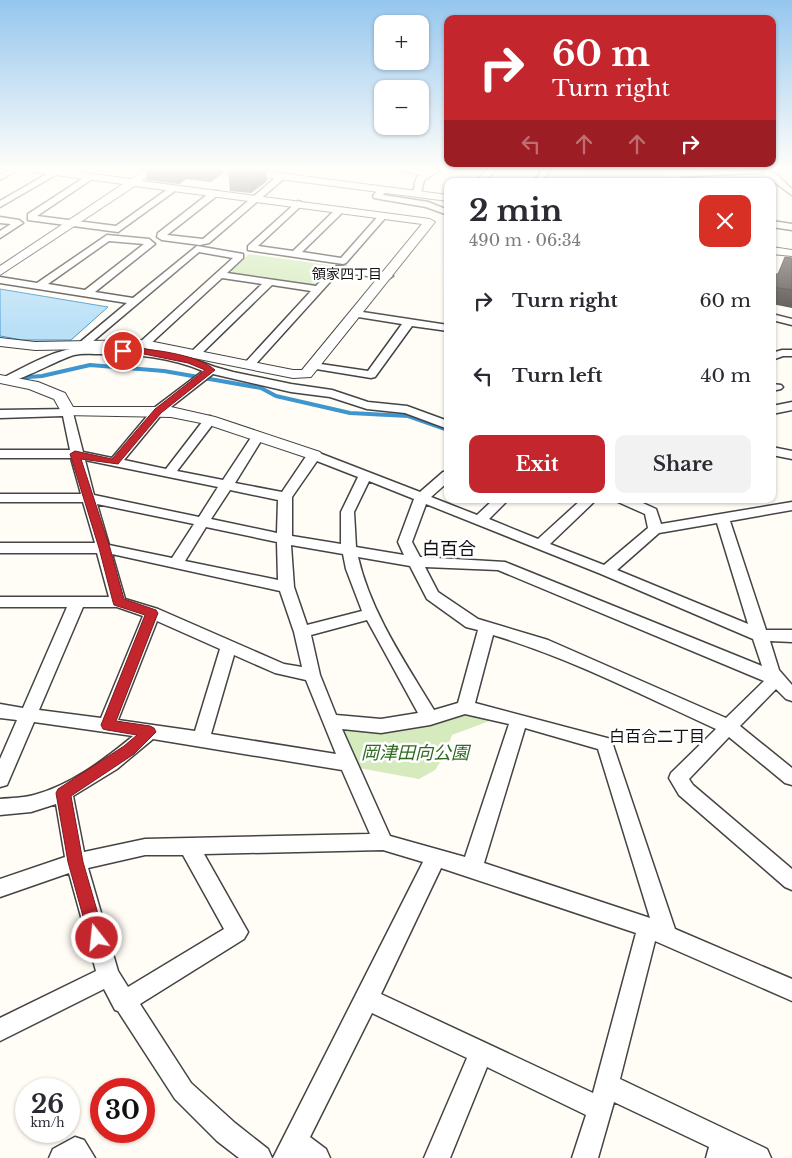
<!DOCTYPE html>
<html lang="en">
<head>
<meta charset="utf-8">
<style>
	:root { --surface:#fff; --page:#f2f2f3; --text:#2b2b33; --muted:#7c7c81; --accent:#c4262e }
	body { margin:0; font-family:"Libre Baskerville","Noto Sans JP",serif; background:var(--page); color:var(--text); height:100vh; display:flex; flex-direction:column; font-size:19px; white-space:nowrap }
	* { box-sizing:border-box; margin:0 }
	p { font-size:16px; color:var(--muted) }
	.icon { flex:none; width:28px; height:28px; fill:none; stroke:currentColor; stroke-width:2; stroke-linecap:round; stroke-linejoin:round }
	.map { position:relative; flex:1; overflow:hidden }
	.drawer { position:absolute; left:444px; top:178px; width:332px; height:325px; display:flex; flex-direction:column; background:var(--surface); border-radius:10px; box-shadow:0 1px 4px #0004 }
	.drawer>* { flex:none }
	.banner { position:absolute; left:444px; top:15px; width:332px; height:152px; border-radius:10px; box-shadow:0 1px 4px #0004; background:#c4262e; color:#fff; overflow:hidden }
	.tools { position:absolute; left:374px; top:15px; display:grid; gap:10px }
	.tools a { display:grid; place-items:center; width:55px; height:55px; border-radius:10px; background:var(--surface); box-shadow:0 1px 4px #0004; font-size:25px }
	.speed { position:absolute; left:15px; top:1078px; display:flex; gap:10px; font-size:25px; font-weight:700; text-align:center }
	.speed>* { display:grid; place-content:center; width:65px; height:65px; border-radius:50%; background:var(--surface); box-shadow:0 1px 4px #0004; line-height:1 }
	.speed small { font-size:12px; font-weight:400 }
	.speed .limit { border:8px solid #d22; background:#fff; color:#111 }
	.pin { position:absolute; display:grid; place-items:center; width:42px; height:42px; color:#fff; margin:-21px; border:2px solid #fff; border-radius:50%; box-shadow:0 1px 5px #0007 }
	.me { position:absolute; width:55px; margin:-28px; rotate:344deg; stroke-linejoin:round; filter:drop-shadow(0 0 4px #0008) }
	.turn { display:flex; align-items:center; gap:18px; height:105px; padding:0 25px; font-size:22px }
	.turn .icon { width:65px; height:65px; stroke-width:2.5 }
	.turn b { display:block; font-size:35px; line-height:42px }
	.lanes { display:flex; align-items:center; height:48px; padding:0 25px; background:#0003; justify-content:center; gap:25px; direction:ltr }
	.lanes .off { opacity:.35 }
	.round { display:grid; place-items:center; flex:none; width:52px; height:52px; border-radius:10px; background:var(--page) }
	.summary { display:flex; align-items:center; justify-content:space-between; height:85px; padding:0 25px }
	h1 { font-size:30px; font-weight:700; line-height:38px }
	.primary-button { display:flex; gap:10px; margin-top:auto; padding:10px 25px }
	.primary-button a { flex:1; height:58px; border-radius:10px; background:var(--accent); color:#fff; font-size:20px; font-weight:700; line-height:58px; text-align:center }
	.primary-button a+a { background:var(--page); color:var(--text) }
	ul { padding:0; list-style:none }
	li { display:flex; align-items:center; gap:15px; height:75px; padding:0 25px }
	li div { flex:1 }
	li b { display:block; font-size:19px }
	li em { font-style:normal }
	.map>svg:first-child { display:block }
	.green { fill:#d5ebbd }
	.water { fill:#b9e0f7; stroke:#3f96cf }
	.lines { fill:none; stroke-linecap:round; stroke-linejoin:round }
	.stream { stroke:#3f96cf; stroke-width:4 }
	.minor-casing { stroke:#444; stroke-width:3 }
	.tertiary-casing { stroke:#444; stroke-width:2 }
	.minor { fill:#fff; fill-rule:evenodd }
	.tertiary { fill:#fff; fill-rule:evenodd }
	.wall { fill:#4d4742 }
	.shaded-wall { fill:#3f3936 }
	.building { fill:#5a524d; stroke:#3f3936 }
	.route { fill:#c4262e; stroke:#7f191e }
	.labels { text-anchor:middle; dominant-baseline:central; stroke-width:5; stroke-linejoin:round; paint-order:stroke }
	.far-neighbourhood-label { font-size:14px; fill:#111; stroke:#fff }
	.neighbourhood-label { font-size:16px; fill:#111; stroke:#fff }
	.quarter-label { font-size:18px; fill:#111; stroke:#fff }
	.near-park-label { font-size:18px; font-style:italic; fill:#2f6b1f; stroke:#fff }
</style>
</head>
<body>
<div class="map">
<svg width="792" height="1158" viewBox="0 0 792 1158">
	<rect width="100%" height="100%" fill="#fffdf5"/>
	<g class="green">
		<path d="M614 169H662L673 181H545L553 172Z"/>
		<path d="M249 254 335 266 317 285 313 286 233 273 231 271Z"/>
		<path d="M464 715 492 720 452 735 444 756 435 770 419 779 359 768 341 729 378 733 431 725Z"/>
	</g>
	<path class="water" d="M0 289 108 307 71 340H22L0 336Z"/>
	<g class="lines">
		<path class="stream" d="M15 378 42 376 90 365 164 371 261 388 276 396 350 413 408 416 448 430"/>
		<defs>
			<g id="minor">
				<path d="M9 169H19L0 180V175Z"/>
				<path d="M398 169H414L427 172 432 169H442L424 180 421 193 417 195 413 193 416 179 421 175Z"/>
				<path d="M538 169H546L549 173 541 181H533L541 173Z"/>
				<path d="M762 169C774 169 783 181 792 189V195L770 179 708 181 678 180 682 178 765 174Z"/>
				<path d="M52 171 59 173 0 207V201Z"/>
				<path d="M280 174 287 176 209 243 200 245 162 240 157 237 158 233 212 191H218V195L167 235 203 239Z"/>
				<path d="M88 175 95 177 37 216 116 226 172 186 179 188 118 232 28 220V214Z"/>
				<path d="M380 187 387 189 383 195 428 202 448 210V215L426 207 374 198 373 196Z"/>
				<path d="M298 201 301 202V206L258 246 293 251 337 208H343V212L302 252 341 258 380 214 387 216 346 263 343 264 248 250V246Z"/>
				<path d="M0 217 19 220 23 223 0 238V231L11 224 0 223Z"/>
				<path d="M772 221 792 224V230L772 227Z"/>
				<path d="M107 235 149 239 155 244 95 292 133 298 197 246 243 254V258L227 273 316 286 334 267 337 266 388 273 393 276 388 279 339 272 253 367 249 368 243 365 311 291 272 285 198 357H190L188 355 190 353 262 284 222 278 148 346H140L139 344 140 342 233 258 199 252 85 348H139L190 358 215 367 233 372 291 384 332 390 368 402 407 406 448 421V429L405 413 367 409 330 397 291 392 213 374 162 414 124 460 166 469 206 417 210 416 216 420 177 471 223 480 254 433 258 432 264 436 235 483 282 492 309 452 314 451 420 492 443 472 448 471V482L431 497 477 515 494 499H509L489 519 538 539 582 499H597L550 544 604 565 648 528 645 514 618 502 616 499H634L656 509 661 524 792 502V510L730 521 766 630H792V642L770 641 779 670 792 685V701L786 699 776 689 740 726 792 768V785L785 783 729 737 689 779 693 785 792 869V890L785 887 679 795 669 778 671 773 716 729C642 695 570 658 493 635L475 703 611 739 675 929 792 979V1001L655 941 620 1079 767 1149 771 1158H706L709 1147 614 1102 598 1158H572L586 1115 487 1067 450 1158H424L467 1058 372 1013 310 1137 326 1149 330 1158H273L423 862 383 850 204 854 248 932 244 939 140 1004 191 1083 235 1123 268 1149 272 1158H239L217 1141 175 1099 118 1011 115 1010 104 989 0 1041V1018L96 971 69 873 0 897V879L65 857 56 804 31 812 0 815V799C11 798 23 798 34 795 71 785 104 760 133 736L34 722 7 785 0 787V759L17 720 0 718V704L23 708 67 607H0V597H109L97 553H0V543H95L83 502H0V494H81L71 458H0V450H70L63 416 0 418V410L72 409 83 452 112 458 154 408 203 371C170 357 136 354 101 354 93 354 82 353 74 355 59 359 14 385 3 382L1 380 3 378C24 367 57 348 81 348L78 345 79 343 127 303 0 283V277L37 283ZM109 241 144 244 85 290 48 284ZM85 460 218 487 199 517 94 495ZM317 461 358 477 341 512V544L292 536V497ZM369 481 414 499 398 542 404 555 356 547 354 512ZM230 490 278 500 277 533 211 519ZM97 504 194 524 172 558 109 545ZM426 504 601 574 753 639 762 666 505 562 420 557 412 542ZM717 523 748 624 617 570 659 533ZM206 527 277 542 278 580 185 561ZM291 545 343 554 346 569 362 611 307 625 294 587ZM112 554 280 591 294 632 302 667 284 664 158 609 125 599ZM358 557 410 566 427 599 466 627 478 630 458 703 434 710C405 662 371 613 358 557ZM425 567 498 570 764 681 726 718 548 640 478 619 438 592ZM83 607H117L143 616 101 718 39 710ZM367 620 418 713 381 719 336 715 320 675 311 635ZM157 621 220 649 195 731 118 720ZM234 655 275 673 306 680 336 754 211 734ZM465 714 509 724 465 857 390 836 342 729 381 733 430 725ZM525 728 598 749 650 918 484 863ZM153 739 342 770 370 834 145 839 84 852 73 796 117 769ZM145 855H183L224 929 128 987 118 971 88 868ZM441 868 636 933 593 1093 381 994Z"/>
				<path d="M356 311 448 325V331L412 326 375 377 371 378 310 368 308 366 310 364 314 363 368 371 402 324 352 316 351 314 352 312Z"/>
				<path d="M772 314 792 319V325L772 320Z"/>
				<path d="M782 350H792V356H783L772 360V353Z"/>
				<path d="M772 384 781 385 783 387 781 389 772 391Z"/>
				<path d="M792 402V410L772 414V406Z"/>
				<path d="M772 447 792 451V459L772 455Z"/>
				<path d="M75 1137 84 1140 95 1158H49L53 1149Z"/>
			</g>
			<g id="tertiary">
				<path d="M28 169H56L131 179 146 169H158L142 181 430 219 435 222 311 377 293 378 144 348 35 350 0 346V338L35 342 144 340 293 370H302L422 224 135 186 0 275V266L123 184 33 172Z"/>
				<path d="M220 169H248L448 195V201L225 172Z"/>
				<path d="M487 169H497L486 181H476Z"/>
				<path d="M772 247 792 250V256L772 254Z"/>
				<path d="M0 375 38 382 65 393 73 407H171L215 417 320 452 322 455 320 458H308L206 424 171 417 63 415 54 399 29 389 0 383Z"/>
			</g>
		</defs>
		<use href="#minor" class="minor-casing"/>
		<use href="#tertiary" class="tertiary-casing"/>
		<use href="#minor" class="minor"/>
		<use href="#tertiary" class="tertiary"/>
	</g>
	<g class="wall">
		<path d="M145 169H222L223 173 210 182 186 179 179 184 147 180Z"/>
		<path d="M266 169 267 181 251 193 230 191 228 170Z"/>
		<path d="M792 258V308L772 304V274H778Z"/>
	</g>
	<g class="shaded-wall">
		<path d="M177 169H185L186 179 179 184Z"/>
		<path d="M209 169H222L223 173 210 182Z"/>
		<path d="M254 169H266L267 181 251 193 249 173Z"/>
	</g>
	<g class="building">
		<path d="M229 169H254L249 173 228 170Z"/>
		<path d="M785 257 792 258V290L772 287V274H778Z"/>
	</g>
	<linearGradient id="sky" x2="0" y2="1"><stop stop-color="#95c6ee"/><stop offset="0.51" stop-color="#fffefa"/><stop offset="1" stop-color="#fffefa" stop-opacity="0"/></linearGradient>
	<rect width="792" height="331" fill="url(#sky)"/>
	<path class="route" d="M123 348C147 348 198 354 215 370L161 413 118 464 81 459 110 548 124 599 156 610 158 613 116 721 150 726 154 728 156 732 134 754 71 796 83 862 105 938 103 944 97 946 91 944 89 938 68 862 56 793 58 789 124 746 137 735 107 730 103 729 101 725 145 615 114 605 113 602 99 548 70 454 75 451 112 459 155 409 205 370 188 363 139 353H120V349Z"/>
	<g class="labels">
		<g class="far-neighbourhood-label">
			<text x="347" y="274">領家四丁目</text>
		</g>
		<g class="neighbourhood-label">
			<text x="657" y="736">白百合二丁目</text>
		</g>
		<g class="quarter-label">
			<text x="449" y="549">白百合</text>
		</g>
		<g class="near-park-label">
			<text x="415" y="753">岡津田向公園</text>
		</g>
	</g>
</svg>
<div class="tools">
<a>+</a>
<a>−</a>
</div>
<div class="speed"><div>26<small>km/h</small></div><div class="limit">30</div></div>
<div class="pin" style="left:123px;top:351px;background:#d93025"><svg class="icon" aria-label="arrive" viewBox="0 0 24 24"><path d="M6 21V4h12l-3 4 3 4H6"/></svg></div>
<svg class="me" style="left:97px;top:938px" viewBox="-20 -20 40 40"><circle r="17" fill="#c4262e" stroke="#fff" stroke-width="3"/><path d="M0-11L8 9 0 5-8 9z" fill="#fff"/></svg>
<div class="banner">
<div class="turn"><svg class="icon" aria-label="right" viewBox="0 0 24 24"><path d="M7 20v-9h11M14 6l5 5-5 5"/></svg><div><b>60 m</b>Turn right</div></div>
<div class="lanes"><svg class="icon off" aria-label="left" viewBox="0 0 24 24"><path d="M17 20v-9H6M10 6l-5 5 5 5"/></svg><svg class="icon off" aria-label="ahead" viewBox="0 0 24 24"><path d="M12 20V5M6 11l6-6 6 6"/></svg><svg class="icon off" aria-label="ahead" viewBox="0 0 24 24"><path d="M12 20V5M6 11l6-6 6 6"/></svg><svg class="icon" aria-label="right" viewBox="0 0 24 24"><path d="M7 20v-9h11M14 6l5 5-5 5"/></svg></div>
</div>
<section class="drawer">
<div class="summary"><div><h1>2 min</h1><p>490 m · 06:34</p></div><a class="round" style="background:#d93025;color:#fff"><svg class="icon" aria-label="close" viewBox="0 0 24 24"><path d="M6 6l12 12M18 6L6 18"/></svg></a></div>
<ul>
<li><svg class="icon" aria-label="right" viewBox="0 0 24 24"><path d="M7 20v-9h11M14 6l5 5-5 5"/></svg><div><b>Turn right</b></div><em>60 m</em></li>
<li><svg class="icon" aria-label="left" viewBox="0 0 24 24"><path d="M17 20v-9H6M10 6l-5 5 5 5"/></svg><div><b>Turn left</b></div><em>40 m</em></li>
</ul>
<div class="primary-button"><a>Exit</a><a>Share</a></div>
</section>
</div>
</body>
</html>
